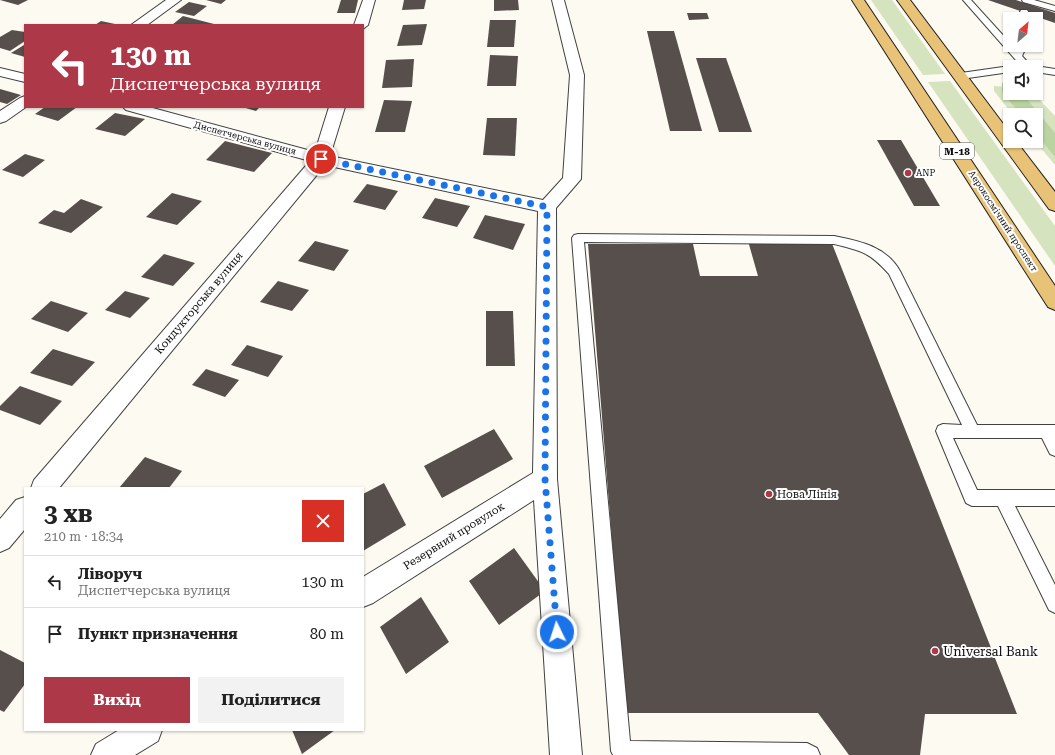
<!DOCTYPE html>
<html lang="uk">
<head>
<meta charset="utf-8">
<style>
	:root { --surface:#fff; --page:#f2f2f2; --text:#222; --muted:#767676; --line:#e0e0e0; --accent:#ad3848 }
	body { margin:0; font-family:"Roboto Serif",serif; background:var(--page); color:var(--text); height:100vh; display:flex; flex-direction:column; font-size:15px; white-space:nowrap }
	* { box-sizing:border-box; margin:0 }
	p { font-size:13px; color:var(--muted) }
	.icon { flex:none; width:22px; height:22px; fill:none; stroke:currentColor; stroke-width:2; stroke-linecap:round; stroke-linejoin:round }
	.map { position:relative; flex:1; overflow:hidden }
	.drawer { position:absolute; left:24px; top:487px; width:340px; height:244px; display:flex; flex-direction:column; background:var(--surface); border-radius:0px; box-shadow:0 1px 3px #0004 }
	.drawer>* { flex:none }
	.hud { position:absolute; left:24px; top:24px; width:340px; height:84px; border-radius:0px; box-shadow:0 1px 3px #0004; background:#ad3848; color:#fff; overflow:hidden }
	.needle { width:26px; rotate:28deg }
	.fabs { position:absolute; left:1003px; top:12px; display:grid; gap:8px }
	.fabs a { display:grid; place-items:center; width:40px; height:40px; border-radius:0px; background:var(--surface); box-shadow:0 1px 3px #0004; font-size:20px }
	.pin { position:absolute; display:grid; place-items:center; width:34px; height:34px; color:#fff; margin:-17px; border:2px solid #fff; border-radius:50%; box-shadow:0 1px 4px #0007 }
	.me { position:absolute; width:44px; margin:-22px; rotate:356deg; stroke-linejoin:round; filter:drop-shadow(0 0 3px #0008) }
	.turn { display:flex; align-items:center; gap:14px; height:84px; padding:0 20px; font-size:18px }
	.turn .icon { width:52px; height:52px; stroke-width:2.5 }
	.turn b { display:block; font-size:28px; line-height:34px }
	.round { display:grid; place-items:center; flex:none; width:42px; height:42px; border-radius:0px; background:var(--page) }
	.headline { display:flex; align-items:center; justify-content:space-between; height:68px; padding:0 20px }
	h1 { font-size:24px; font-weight:700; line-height:30px }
	.action { display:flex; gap:8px; margin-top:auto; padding:8px 20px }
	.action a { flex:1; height:46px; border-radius:0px; background:var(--accent); color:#fff; font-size:16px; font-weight:700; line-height:46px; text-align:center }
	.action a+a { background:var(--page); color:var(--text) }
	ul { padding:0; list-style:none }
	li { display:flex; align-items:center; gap:12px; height:52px; padding:0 20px; border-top:1px solid var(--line) }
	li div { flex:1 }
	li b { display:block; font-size:15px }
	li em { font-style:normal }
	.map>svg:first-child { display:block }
	.green { fill:#d5e4bf }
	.forest { fill:#bbd3a0 }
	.building { fill:#564f4c }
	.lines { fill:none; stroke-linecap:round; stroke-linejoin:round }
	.service-casing { stroke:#414141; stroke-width:2 }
	.minor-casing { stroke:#414141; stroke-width:2 }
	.primary-casing { stroke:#1f1f1f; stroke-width:2 }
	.service { fill:#fff; fill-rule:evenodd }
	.minor { fill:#fff; fill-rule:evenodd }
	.primary { fill:#e7c277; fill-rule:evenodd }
	.route { stroke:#1a73e8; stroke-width:7; stroke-dasharray:0 12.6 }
	.poi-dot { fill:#ad3848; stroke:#fff; stroke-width:1.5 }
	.labels { text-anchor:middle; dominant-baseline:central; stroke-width:4; stroke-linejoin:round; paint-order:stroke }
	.far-street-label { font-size:9px; fill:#0e0e0e; stroke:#fff }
	.far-poi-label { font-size:9px; fill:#0e0e0e; stroke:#fff; text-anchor:start }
	.shield { fill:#fff; stroke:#565656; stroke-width:1 }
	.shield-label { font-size:10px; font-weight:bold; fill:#0e0e0e }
	.street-label { font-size:11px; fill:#0e0e0e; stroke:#fff }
	.poi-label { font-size:11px; fill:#0e0e0e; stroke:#fff; text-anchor:start }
	.near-poi-label { font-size:13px; fill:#0e0e0e; stroke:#fff; text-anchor:start }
</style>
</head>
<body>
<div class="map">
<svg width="1055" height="755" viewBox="0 0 1055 755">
	<rect width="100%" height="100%" fill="#fdfaf1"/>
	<g class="green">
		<path d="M871 0H892L945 74 923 75Z"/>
		<path d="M950 81 1055 226V266L928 82Z"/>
		<path d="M994 86 1010 87V93H1033L1055 116V165L1035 141 1036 115H1013L994 91Z"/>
	</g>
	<path class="forest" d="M1002 83H1010V93H1022L1055 133V157L1036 134V115H1021L1002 92Z"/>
	<g class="building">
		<path d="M0 0H28L18 5Z"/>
		<path d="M206 0H226L221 4Z"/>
		<path d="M341 0H358L355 13H337Z"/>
		<path d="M404 0H426L424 9 402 10Z"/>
		<path d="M494 0H518L519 10 494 11Z"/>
		<path d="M988 0H1016L1055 13V23Z"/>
		<path d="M189 2 207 6 194 16 175 12Z"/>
		<path d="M687 13H707L709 19 689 20Z"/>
		<path d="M183 16 214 24V25H172Z"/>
		<path d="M490 20H516L514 47H487Z"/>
		<path d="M101 21 115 24V25H95Z"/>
		<path d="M427 24 422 45 397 46 403 25Z"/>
		<path d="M12 30 25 32V41L10 51 0 48V37Z"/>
		<path d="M647 31H674L702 131H670Z"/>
		<path d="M24 45 25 57 11 53Z"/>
		<path d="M490 55 518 56 516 86H487Z"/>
		<path d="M696 58H726L752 132H719Z"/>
		<path d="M414 59 412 87 382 88 386 60Z"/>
		<path d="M0 89 21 95 7 104 0 102Z"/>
		<path d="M384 100 412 101 405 132H375Z"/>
		<path d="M45 107H77L58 121 35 114Z"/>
		<path d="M242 107H260L256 111Z"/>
		<path d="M115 113 145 119 125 136 95 129Z"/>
		<path d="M487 118H517L515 156 483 155Z"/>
		<path d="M877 140H901L940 206H914Z"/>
		<path d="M225 141 272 153 254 172 206 160Z"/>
		<path d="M25 154 45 160 23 177 2 170Z"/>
		<path d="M367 184 398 191 385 210 353 202Z"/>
		<path d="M172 193 202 201 177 225 146 217Z"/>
		<path d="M435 198 470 206 457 227 422 218Z"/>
		<path d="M81 199 103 207 71 233 38 223 54 210 64 213Z"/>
		<path d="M485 215 525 224 513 250 473 238Z"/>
		<path d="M315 241 349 250 334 271 298 261Z"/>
		<path d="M748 241H831L1017 714H925L920 755H849L818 713H626L588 244H693L700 276H758Z"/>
		<path d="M164 254 195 263 173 286 141 277Z"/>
		<path d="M278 281 309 290 292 311 260 302Z"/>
		<path d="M125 291 150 298 130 318 105 310Z"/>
		<path d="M51 301 88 313 68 332 31 319Z"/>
		<path d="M486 311H513L515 366H486Z"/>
		<path d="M247 345 283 356 268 377 231 365Z"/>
		<path d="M53 349 95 362 72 386 30 373Z"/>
		<path d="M206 369 239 380 225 397 192 385Z"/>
		<path d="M20 386 62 401 40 425 0 410V406Z"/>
		<path d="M494 429 513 459 442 498 424 466Z"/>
		<path d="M145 457 182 471 169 488H119Z"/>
		<path d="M384 483 406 525 363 551V494Z"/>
		<path d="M514 548 545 591 499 625 469 581Z"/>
		<path d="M421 597 449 642 406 674 380 627Z"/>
		<path d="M0 650 25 663V684L4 712 0 710Z"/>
		<path d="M292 730H335L302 754Z"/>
	</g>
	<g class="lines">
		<defs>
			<g id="service">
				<path d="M963 0H971L1010 43V45L1016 50 1019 45H1027L1022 56 1032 67H1022Z"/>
				<path d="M1022 0H1034L1055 6V11L1023 2Z"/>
				<path d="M1021 10H1027L1033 19H1025L1020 12Z"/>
				<path d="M1010 66 1013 67H1010V72L961 79 956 76 961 73Z"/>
				<path d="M1036 66 1055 69V75L1036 72V67H1033Z"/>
				<path d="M578 234 834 236C859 241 886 246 900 271L977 425H1055V456L1050 454 1042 438H953L977 490H1055V506H1015L1055 585V613L1049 610 998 506H972L966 503 936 431 938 426 943 424 962 425 889 274C869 252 862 251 834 244L584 242 630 741 807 743 817 748 820 755H613L611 751 572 238 574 235Z"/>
			</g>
			<g id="minor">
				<path d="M166 0H181L147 25H131Z"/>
				<path d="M363 0H375L368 25 363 29V25H354Z"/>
				<path d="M552 0H564L584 75 581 179 556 208 557 479 582 755H550L534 500 373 603 363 607V577L533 473 538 211 325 165 59 488H31L34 480 310 161 126 110 123 107H149L315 152 329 107H345L330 156 543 200 563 178 570 75Z"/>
				<path d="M0 68 25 74V82L0 76Z"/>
				<path d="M25 96V107H26L6 121 0 123V111L20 98Z"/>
				<path d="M25 497V529L9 548 0 552V519L16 500Z"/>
				<path d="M119 730H162L158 741 135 755H91L96 744Z"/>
			</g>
			<g id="primary">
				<path d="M852 0H864L1055 286V310L1048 307Z"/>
				<path d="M897 0H910L1010 133V141H1016L1055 192V211L1049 209Z"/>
			</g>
		</defs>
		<use href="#service" class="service-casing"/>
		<use href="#minor" class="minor-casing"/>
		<use href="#primary" class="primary-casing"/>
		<use href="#service" class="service"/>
		<use href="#minor" class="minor"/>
		<use href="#primary" class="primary"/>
	</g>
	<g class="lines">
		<path class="route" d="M321 159 547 207 545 479 557 632"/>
	</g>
	<g class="poi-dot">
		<circle cx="908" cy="173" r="4"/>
		<circle cx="769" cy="494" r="4"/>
		<circle cx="935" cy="651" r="4"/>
	</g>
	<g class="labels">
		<g class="far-street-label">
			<text transform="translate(245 138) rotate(15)">Диспетчерська вулиця</text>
			<text transform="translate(1003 221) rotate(57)">Аерокосмічний проспект</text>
		</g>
		<g class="far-poi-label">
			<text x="916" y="173">ANP</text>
		</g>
		<rect class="shield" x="940" y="143" width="34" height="16" rx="3"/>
		<g class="shield-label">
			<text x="957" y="151">М-18</text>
		</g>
		<g class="street-label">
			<text transform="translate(199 303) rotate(-50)">Кондукторська вулиця</text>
			<text transform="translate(454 536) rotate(-32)">Резервний провулок</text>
		</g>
		<g class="poi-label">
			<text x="777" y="494">Нова Лінія</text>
		</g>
		<g class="near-poi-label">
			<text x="943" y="651">Universal Bank</text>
		</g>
	</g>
</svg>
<div class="fabs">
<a><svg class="needle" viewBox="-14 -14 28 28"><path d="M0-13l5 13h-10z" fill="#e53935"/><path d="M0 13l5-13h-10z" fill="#767676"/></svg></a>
<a><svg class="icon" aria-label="sound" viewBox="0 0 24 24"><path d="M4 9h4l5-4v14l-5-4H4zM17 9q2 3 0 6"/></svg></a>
<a><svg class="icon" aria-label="search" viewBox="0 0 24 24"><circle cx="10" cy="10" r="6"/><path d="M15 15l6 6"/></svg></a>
</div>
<div class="pin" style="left:321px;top:159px;background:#d93025"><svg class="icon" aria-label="arrive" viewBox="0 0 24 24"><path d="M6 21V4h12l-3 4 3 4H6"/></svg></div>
<svg class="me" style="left:557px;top:632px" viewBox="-20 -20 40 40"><circle r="17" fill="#1a73e8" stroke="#fff" stroke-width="3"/><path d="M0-11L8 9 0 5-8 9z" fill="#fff"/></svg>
<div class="hud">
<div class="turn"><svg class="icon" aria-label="left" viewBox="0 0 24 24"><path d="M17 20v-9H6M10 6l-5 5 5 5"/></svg><div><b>130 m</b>Диспетчерська вулиця</div></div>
</div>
<section class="drawer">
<div class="headline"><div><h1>3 хв</h1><p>210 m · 18:34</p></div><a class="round" style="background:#d93025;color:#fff"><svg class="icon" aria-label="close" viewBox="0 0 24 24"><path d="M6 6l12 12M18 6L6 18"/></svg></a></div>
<ul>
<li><svg class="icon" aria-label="left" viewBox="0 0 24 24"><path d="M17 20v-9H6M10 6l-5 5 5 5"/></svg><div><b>Ліворуч</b><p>Диспетчерська вулиця</p></div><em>130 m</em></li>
<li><svg class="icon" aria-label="arrive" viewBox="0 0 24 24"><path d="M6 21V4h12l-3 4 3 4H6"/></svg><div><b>Пункт призначення</b></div><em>80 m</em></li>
</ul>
<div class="action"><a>Вихід</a><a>Поділитися</a></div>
</section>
</div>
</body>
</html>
